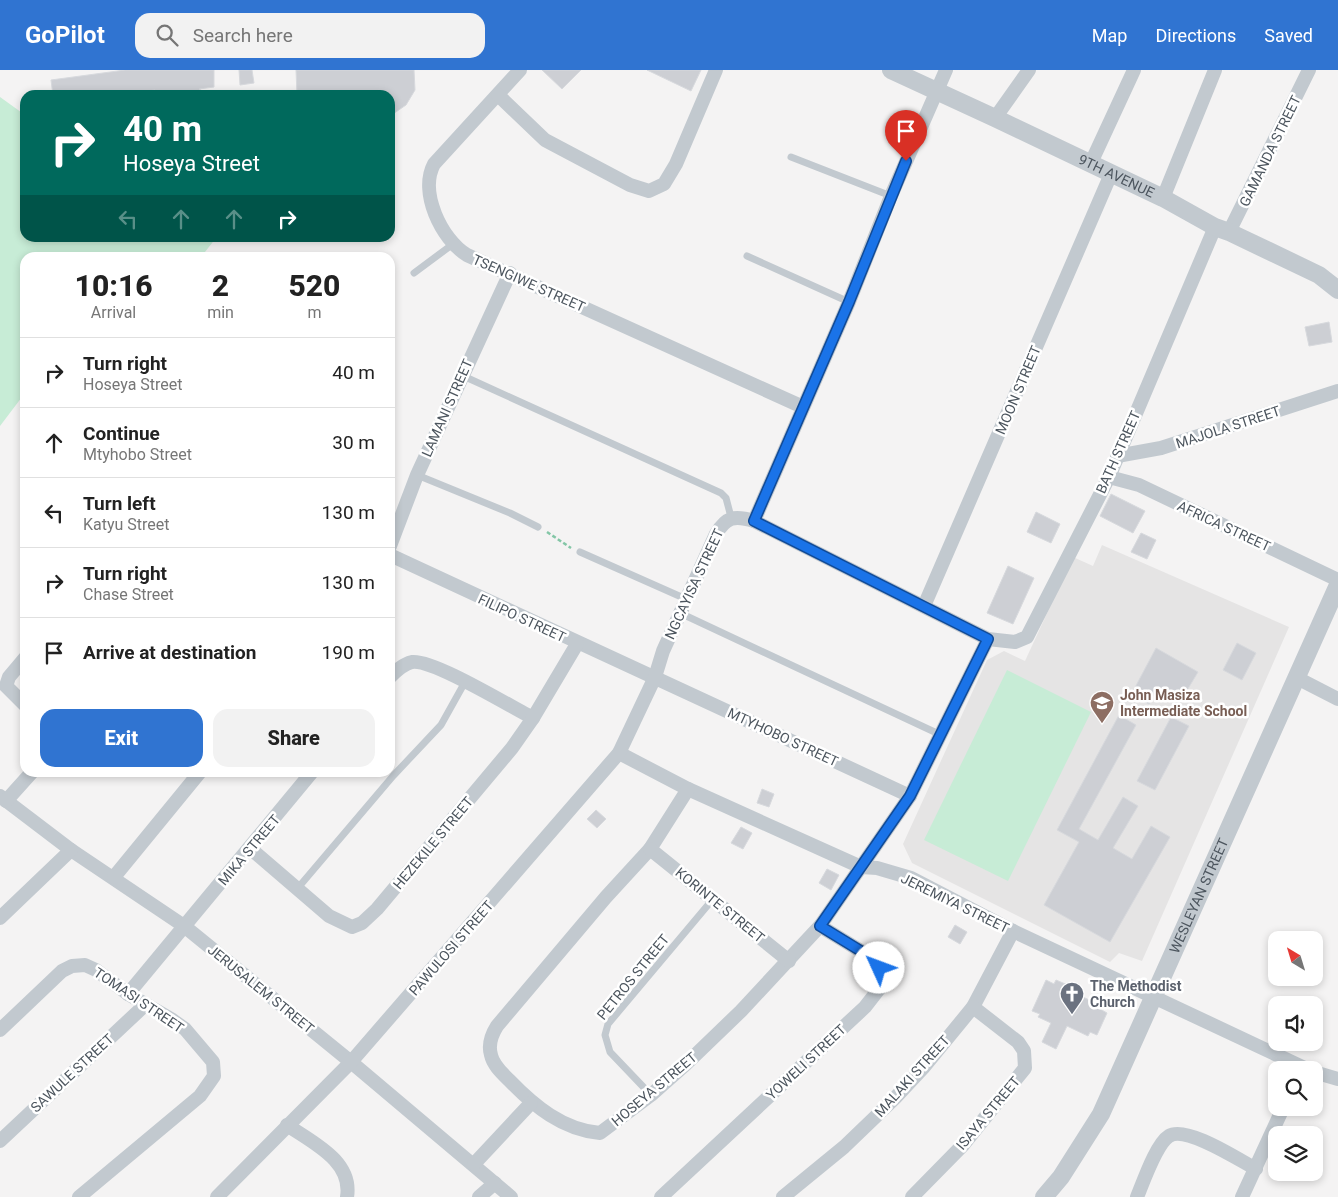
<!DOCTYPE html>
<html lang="en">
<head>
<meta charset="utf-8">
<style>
	:root { --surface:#fff; --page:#f2f2f2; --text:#222; --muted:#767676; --line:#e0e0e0; --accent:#3074d1 }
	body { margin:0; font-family:Roboto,sans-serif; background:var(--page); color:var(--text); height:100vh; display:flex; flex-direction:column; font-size:19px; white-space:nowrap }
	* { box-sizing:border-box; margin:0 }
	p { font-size:16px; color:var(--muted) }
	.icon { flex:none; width:28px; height:28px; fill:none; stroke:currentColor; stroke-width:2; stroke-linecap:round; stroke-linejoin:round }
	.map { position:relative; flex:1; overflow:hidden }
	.side { position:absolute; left:20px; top:182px; width:375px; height:525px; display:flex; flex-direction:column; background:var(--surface); border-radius:15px; box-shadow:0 2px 8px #0003 }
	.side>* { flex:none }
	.guide { position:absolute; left:20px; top:20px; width:375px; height:152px; border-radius:15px; box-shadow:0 2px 8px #0003; background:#00695c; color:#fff; overflow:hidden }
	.needle { width:32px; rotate:322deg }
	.controls { position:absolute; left:1268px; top:861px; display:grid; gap:10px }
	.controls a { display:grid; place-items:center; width:55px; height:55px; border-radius:10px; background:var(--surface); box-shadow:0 2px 8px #0003; font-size:25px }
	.pin { position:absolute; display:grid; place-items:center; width:42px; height:42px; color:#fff; margin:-51px -21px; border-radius:50% 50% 50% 0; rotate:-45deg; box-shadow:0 0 5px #0007 }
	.pin .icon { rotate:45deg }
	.me { position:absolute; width:55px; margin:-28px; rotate:313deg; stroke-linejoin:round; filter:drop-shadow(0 0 4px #0008) }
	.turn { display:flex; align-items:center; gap:18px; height:105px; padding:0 20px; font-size:22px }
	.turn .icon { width:65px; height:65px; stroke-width:2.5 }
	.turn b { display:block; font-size:35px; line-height:42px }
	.lanes { display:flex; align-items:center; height:48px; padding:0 20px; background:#0003; justify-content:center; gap:25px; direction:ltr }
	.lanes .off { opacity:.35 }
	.eta { display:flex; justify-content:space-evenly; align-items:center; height:85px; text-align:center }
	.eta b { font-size:30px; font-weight:800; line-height:35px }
	.primary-button { display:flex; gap:10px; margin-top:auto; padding:10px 20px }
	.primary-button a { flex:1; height:58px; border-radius:15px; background:var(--accent); color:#fff; font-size:20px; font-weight:800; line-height:58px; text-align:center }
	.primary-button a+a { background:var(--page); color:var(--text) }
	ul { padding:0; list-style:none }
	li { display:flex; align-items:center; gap:15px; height:70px; padding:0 20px; border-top:1px solid var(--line) }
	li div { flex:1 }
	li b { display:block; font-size:19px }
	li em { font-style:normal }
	header { display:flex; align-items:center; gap:30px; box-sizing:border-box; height:70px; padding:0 25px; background:var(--accent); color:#fff }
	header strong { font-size:24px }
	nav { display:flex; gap:28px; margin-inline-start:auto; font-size:18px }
	.search { width:350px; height:45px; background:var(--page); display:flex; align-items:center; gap:12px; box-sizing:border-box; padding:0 18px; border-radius:15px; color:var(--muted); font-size:19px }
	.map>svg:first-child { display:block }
	.education { fill:#e5e4e4 }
	.green { fill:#c7ecd6 }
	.building { fill:#cdcfd4; stroke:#d7d9dd }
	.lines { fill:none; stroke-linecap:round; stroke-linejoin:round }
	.path { stroke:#83c6a6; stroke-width:2.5; stroke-dasharray:4 2.5; stroke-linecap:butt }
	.service { stroke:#c2c9cf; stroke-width:7 }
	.minor { stroke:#c2c9cf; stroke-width:14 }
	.tertiary { stroke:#c2c9cf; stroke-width:18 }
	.route-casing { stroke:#114b97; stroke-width:12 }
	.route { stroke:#1a73e8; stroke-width:9 }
	.labels { text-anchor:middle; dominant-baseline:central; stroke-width:5; stroke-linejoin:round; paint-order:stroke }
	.street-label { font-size:14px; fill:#4c555e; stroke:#fff }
	.education-label { font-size:14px; font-weight:bold; fill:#785e54; stroke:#fff; text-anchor:start }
	.worship-label { font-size:14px; font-weight:bold; fill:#5b616d; stroke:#fff; text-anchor:start }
</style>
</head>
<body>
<header>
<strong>GoPilot</strong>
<div class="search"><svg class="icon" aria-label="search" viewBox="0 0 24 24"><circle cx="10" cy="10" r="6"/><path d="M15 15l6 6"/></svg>Search here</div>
<nav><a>Map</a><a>Directions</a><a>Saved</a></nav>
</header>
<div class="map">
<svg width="1338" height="1127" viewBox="0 0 1338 1127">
	<rect width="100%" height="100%" fill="#f4f3f3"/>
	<path class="education" d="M1102 475 1289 557 1142 891 1119 883 1110 892 912 793 903 774 987 590 1004 581 1025 591 1073 487 1093 496Z"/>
	<g class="green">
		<path d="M0 27 25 45V168H216L201 187 25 188V323L0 356Z"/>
		<path d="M1007 600 1091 642 1008 811 924 770Z"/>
	</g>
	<g class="building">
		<path d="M125 0H214V17L199 19 209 25H151L155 20 121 25H53L51 10Z"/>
		<path d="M239 0H252L254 13 240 15Z"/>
		<path d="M296 0H414L415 20 406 35 390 46V25H297Z"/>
		<path d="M542 0H581L562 19Z"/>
		<path d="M647 0H701L691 21Z"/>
		<path d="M1329 252 1332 272 1309 276 1305 257Z"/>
		<path d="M1111 424 1145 441 1133 463 1100 446Z"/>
		<path d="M1036 442 1060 454 1051 473 1027 462Z"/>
		<path d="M1141 463 1156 470 1147 489 1131 482Z"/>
		<path d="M1008 496 1034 508 1013 554 987 543Z"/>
		<path d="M1237 573 1256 583 1242 610 1223 600Z"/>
		<path d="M1156 578 1198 602 1180 632 1157 618 1149 634 1131 625Z"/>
		<path d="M1119 645 1136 655 1079 759 1098 770 1123 727 1138 736 1113 778 1132 789 1151 756 1170 767 1110 872 1044 835 1079 772 1057 760Z"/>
		<path d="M1171 647 1189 656 1155 720 1137 711Z"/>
		<path d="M762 719 774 724 769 737 757 733Z"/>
		<path d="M596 740 606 749 597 758 587 749Z"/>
		<path d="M741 757 752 763 743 779 731 773Z"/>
		<path d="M827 799 839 805 831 820 819 813Z"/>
		<path d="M955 855 967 862 960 874 948 867Z"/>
		<path d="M1046 910 1054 914 1056 910 1070 916 1068 920 1102 936 1100 939 1107 943 1097 965 1090 962 1088 966 1067 956 1056 979 1042 972 1051 953 1038 947 1040 944 1032 941Z"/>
	</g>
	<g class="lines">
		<path class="path" d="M547 462 571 478"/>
		<g class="service">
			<path d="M791 87 891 126"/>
			<path d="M747 186 849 232"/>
			<path d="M414 203 453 174"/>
			<path d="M461 305 721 423 726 428 731 447"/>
			<path d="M417 405 510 443 538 457"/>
			<path d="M580 482 686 529"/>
			<path d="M680 543 941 665"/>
			<path d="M297 819 393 706 441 655 465 612"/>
			<path d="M651 1025 610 982 605 965 608 954 713 829"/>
		</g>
		<g class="minor">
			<path d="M520 0 434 94C419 122 441 169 467 185L803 337"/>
			<path d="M498 25 545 70 630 115 649 121 664 114 676 94 716 0"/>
			<path d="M995 48 1029 0"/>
			<path d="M1090 95 1134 0"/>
			<path d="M1163 128 1215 0"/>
			<path d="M1229 162 1309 0"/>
			<path d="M1117 386 1161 378 1338 321"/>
			<path d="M1109 407 1139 415 1338 510"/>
			<path d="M754 451 849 232 891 126 946 0"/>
			<path d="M390 476 417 405 510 203"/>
			<path d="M390 485 910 726"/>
			<path d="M924 536 1111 104"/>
			<path d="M25 588 9 607 6 616 25 635"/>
			<path d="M390 607C396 601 403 594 412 592 433 589 511 637 533 648"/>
			<path d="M1297 608 1338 629"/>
			<path d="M619 683 688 719 861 797 877 798 911 808 1013 861 1309 1000"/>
			<path d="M688 719 650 779 606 827 497 956C492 964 488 975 491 985 493 995 502 1003 509 1010 534 1036 563 1060 600 1063L651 1025 686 994 741 941 820 856 910 726 988 569"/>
			<path d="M0 726 71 780 184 856 351 992 511 1127"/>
			<path d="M6 731 32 702"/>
			<path d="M251 779 329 846 352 857 362 853 377 839 512 678 533 648 577 574"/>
			<path d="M650 779 789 891"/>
			<path d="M114 807 200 702"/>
			<path d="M0 848 71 780"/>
			<path d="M128 924 312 702"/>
			<path d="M0 960 62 901 72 896 85 895 96 900 128 924 171 949 185 959 213 992 214 1006 200 1026 79 1127"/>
			<path d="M1314 1002 1338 1009"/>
			<path d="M287 1055C313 1073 353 1091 347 1127"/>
			<path d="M0 1071 145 935"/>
			<path d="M474 1094 531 1033"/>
			<path d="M217 1127 351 992 619 683 655 607 663 581 716 464C726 447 734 445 754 451L988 569 1015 572 1027 567 1109 407 1215 157"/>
			<path d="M479 1127 495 1113"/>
			<path d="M661 1127 865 937 879 919 882 903 869 886 820 856"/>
			<path d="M783 1127 844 1077 895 1028 923 998 973 937 1013 861"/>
			<path d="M912 1127 963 1075 1025 998 1024 981 1018 972 973 937"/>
			<path d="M1137 1127C1143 1113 1156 1074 1169 1066 1186 1055 1239 1090 1256 1099"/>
			<path d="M1242 1127 1283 1038"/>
		</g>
		<g class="tertiary">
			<path id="s1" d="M891 0 995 48 1163 128 1215 157 1229 162 1319 205 1338 220"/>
			<path id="s2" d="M1044 1127 1061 1107 1101 1044 1338 515"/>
		</g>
	</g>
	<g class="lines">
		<defs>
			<path id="route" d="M879 898 869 886 820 856 910 726 988 569 754 451 849 232 906 91"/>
		</defs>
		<use href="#route" class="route-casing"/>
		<use href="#route" class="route"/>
	</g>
	<defs>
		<symbol id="school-pin" viewBox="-11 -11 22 30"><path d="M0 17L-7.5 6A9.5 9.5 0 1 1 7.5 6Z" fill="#8d6e63" stroke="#fff"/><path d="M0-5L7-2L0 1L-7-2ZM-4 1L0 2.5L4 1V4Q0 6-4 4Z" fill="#fff"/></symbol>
		<symbol id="church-pin" viewBox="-11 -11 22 30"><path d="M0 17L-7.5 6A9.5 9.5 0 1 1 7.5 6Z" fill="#6b7280" stroke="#fff"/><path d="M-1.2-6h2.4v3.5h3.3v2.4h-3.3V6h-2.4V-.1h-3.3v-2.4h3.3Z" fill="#fff"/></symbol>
	</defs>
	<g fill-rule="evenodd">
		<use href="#school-pin" x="1088" y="619" width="28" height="38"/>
		<use href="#church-pin" x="1058" y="910" width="28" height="38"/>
	</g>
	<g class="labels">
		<g class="street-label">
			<text transform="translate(1270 81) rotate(-64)">GAMANDA STREET</text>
			<text stroke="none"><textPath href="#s1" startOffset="249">9TH AVENUE</textPath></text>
			<text transform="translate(529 213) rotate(24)">TSENGIWE STREET</text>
			<text transform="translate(1018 320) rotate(-67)">MOON STREET</text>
			<text transform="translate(447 338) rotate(-66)">LAMANI STREET</text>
			<text transform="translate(1228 357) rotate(-18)">MAJOLA STREET</text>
			<text transform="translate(1118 382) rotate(-66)">BATH STREET</text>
			<text transform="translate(1224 456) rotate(25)">AFRICA STREET</text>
			<text transform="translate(694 514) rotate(-65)">NGCAYISA STREET</text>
			<text transform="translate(522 548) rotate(25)">FILIPO STREET</text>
			<text transform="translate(783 667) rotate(25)">MTYHOBO STREET</text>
			<text transform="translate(433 773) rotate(-50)">HEZEKILE STREET</text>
			<text transform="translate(249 780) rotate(-50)">MIKA STREET</text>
			<text stroke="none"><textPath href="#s2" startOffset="340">WESLEYAN STREET</textPath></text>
			<text transform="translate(955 833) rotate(26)">JEREMIYA STREET</text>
			<text transform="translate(720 835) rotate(39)">KORINTE STREET</text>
			<text transform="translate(451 878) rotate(-49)">PAWULOSI STREET</text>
			<text transform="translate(633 907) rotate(-51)">PETROS STREET</text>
			<text transform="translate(261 919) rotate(39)">JERUSALEM STREET</text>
			<text transform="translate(139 930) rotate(34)">TOMASI STREET</text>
			<text transform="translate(806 992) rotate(-43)">YOWELI STREET</text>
			<text transform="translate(72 1003) rotate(-43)">SAWULE STREET</text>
			<text transform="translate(912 1006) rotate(-48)">MALAKI STREET</text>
			<text transform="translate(654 1019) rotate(-40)">HOSEYA STREET</text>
			<text transform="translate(988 1043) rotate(-50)">ISAYA STREET</text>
		</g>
		<g class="education-label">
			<text x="1120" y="625">John Masiza<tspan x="1120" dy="16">Intermediate School</tspan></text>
		</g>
		<g class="worship-label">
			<text x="1090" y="916">The Methodist<tspan x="1090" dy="16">Church</tspan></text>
		</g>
	</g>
</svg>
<div class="controls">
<a><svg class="needle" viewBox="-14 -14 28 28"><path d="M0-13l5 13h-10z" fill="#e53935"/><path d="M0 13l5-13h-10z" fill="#767676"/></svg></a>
<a><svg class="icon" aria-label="sound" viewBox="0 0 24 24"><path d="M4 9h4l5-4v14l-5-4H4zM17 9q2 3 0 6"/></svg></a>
<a><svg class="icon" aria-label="search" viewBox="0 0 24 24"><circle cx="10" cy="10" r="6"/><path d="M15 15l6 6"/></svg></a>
<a><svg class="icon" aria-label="layers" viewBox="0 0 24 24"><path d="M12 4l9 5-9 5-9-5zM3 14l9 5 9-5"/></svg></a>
</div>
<div class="pin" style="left:906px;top:91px;background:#d93025"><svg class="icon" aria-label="arrive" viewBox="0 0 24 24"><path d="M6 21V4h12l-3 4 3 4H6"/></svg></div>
<svg class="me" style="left:879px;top:898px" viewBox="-20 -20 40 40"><circle r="19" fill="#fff"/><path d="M0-13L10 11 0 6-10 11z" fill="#1a73e8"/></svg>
<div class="guide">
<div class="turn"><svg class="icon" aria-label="right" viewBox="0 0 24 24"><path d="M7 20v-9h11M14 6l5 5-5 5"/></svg><div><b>40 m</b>Hoseya Street</div></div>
<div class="lanes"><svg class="icon off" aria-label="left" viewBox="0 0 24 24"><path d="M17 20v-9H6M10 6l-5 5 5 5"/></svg><svg class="icon off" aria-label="ahead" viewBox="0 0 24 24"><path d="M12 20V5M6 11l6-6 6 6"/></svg><svg class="icon off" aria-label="ahead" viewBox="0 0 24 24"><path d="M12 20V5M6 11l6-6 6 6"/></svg><svg class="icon" aria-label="right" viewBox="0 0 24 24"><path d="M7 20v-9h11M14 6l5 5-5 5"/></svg></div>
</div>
<section class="side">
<div class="eta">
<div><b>10:16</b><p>Arrival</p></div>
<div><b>2</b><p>min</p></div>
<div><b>520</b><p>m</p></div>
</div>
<ul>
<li><svg class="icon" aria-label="right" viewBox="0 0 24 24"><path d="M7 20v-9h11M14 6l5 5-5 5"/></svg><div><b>Turn right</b><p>Hoseya Street</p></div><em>40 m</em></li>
<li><svg class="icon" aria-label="ahead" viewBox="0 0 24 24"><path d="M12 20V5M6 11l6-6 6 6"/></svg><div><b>Continue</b><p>Mtyhobo Street</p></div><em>30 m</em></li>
<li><svg class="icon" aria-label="left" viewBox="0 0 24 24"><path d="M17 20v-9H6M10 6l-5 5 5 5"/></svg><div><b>Turn left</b><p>Katyu Street</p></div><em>130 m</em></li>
<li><svg class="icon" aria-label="right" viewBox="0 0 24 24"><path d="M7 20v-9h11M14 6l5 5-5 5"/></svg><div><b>Turn right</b><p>Chase Street</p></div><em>130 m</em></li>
<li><svg class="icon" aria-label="arrive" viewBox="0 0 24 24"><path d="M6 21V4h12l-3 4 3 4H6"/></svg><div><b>Arrive at destination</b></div><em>190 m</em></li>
</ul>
<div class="primary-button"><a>Exit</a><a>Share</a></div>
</section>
</div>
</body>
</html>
